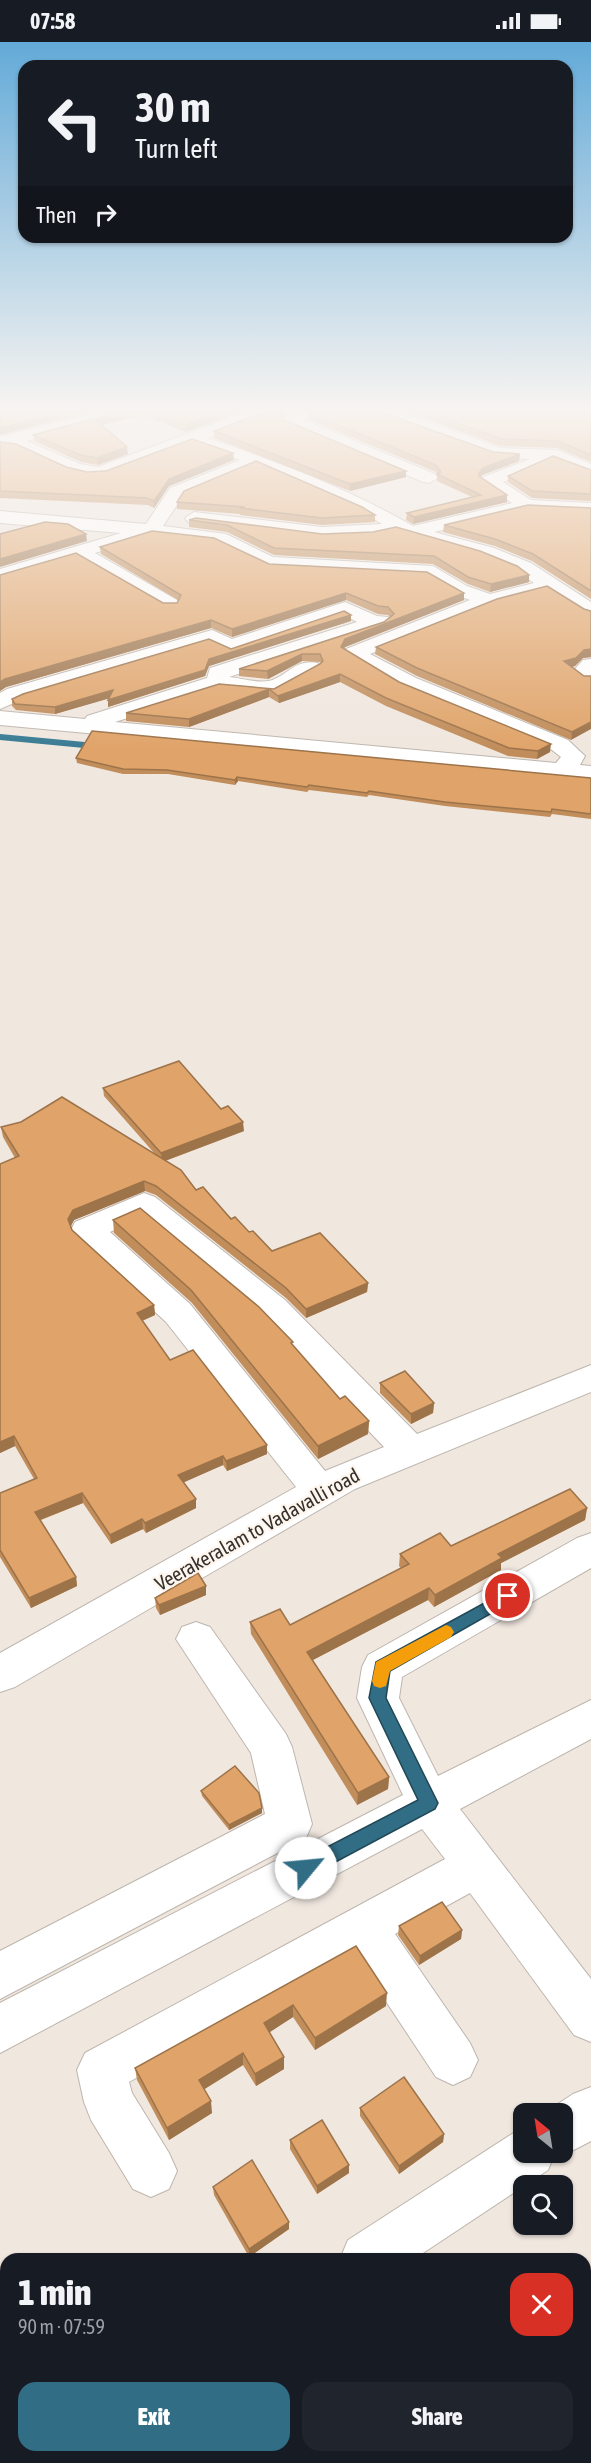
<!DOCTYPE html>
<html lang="en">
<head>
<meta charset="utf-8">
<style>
	:root { --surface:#171b24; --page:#20242c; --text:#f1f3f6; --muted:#9ea1a6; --accent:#316d85 }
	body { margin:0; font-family:"Asap Condensed",sans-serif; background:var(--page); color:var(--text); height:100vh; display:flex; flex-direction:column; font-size:22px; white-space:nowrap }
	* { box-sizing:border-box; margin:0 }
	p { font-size:20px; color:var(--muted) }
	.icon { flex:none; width:33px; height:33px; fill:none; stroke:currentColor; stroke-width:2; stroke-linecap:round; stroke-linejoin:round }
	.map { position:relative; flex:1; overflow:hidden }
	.details { position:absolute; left:0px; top:2211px; width:591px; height:210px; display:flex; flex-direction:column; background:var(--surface); border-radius:18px 18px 0 0; box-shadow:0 2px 4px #0004 }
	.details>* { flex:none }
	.top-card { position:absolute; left:18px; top:18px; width:555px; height:183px; border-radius:18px; box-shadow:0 2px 4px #0004; background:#171b24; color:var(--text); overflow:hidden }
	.needle { width:39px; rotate:330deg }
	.tools { position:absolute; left:513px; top:2061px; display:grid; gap:12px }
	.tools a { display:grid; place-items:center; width:60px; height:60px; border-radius:12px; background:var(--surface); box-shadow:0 2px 4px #0004; font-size:30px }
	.pin { position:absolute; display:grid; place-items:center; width:51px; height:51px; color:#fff; margin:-26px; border:3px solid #fff; border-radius:50%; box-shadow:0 2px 6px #0007 }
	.me { position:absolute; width:66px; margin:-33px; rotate:62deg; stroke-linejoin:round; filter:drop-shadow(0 0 4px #0008) }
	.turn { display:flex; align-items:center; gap:21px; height:126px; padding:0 18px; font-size:27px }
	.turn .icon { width:78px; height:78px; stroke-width:2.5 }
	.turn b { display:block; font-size:42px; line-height:51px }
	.then { display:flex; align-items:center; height:57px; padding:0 18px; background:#0003; gap:12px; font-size:22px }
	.round { display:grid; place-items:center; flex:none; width:63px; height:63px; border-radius:18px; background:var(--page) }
	.headline { display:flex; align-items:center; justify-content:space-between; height:102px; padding:0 18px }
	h1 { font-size:36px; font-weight:800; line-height:45px }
	.primary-button { display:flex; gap:12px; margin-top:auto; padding:12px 18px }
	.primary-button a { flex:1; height:69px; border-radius:18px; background:var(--accent); color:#fff; font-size:24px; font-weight:800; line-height:69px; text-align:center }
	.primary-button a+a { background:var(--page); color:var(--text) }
	.status { display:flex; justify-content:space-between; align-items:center; height:42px; padding:0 30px; background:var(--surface); direction:ltr }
	.status svg { height:16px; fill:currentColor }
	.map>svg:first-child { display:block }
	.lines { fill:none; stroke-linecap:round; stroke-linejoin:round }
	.stream { stroke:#3a7c94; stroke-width:6 }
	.minor-casing { stroke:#beb6ae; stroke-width:2 }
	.minor { fill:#fff; fill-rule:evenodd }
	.wall { fill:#c18d5b }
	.shaded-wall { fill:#9d734a }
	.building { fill:#e0a46a; stroke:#9d734a; stroke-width:1.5 }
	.route { fill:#316d85; stroke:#204756; stroke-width:1.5 }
	.slow { fill:#f59e0b }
	.labels { text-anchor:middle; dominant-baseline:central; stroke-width:4.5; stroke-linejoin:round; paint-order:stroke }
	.street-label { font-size:20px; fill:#33302d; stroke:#fef5ed }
</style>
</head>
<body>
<div class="status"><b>07:58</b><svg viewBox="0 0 49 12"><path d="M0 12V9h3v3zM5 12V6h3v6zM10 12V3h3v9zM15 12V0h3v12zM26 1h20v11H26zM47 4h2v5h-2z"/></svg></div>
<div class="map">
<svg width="591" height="2421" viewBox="0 0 591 2421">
	<rect width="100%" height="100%" fill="#f0e7df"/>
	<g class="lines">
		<path class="stream" d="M0 695 95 704"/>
		<defs>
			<g id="minor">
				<path d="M94 368H119L104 378 27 399 80 422 98 425 251 368H274L272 371 208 396C278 420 349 447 413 484L512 461 480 439 483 435 530 417 493 415 385 375 383 372 387 368H409L406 372 501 406 557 408 591 422V434L552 418 549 422 503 440 531 458 591 461V471L527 468 434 490 494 506 531 521 591 560V575L584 573 547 549 496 562 370 612 416 636 568 698 585 714 580 723 591 724V738L0 683V669L85 677 87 674 207 636 210 626 357 580 344 573 230 611 209 601 23 657 0 667V651L7 647 212 588 232 597 345 560 377 574 388 575 391 579 383 585 229 635C240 636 257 641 268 639 286 636 294 616 318 621L321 626C318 630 279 651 273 653L219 647 115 680 556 721 561 715 552 708 400 646 346 615 342 611 346 607 470 558 453 552 427 535 269 527 215 501 152 494 95 511 177 558 180 562 177 566H163L77 516 0 539V527L121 491 0 481V469L146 482 170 446 240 418 192 401 106 434 87 435 68 430 17 406 0 405V395L91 372ZM256 424 363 470 382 482 322 485 194 470 185 476 188 480 322 497 373 495 396 490 480 514 517 529 534 541 490 552 467 544 433 524 273 515 226 492 163 484 183 454Z"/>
				<path d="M277 368 307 370 309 373 304 378 435 432 438 436 429 441 423 440 285 382 283 379 288 374Z"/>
				<path d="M591 617V640L583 639 575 627 583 618Z"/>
				<path d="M144 1151 155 1155 285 1258 417 1392 591 1323V1350L355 1447 15 1645 0 1650V1611L296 1445 166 1280 75 1196 71 1188 75 1180ZM141 1176 261 1276 384 1405 325 1429 190 1262 110 1190Z"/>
				<path d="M591 1491V1526L402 1635 399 1656 438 1734 591 1658V1697L460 1767 591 1937V2000L574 1993 470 1851 395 1892 470 2001 478 2018 470 2035 453 2043 436 2035 356 1914 129 2040 132 2051 169 2111 177 2129 169 2147 151 2155 133 2147 91 2078 84 2060 77 2028 85 2011 445 1817 422 1787 0 2011V1961L403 1753 357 1656 362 1625 368 1613 577 1496Z"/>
				<path d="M196 1580 210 1585 286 1692 292 1705 312 1782 306 1796 0 1957V1909L265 1772 251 1711 176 1597 182 1585Z"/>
				<path d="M591 2045V2099L562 2114 555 2111 548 2128 414 2217H340L348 2198 512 2092 524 2087V2110H562V2072L544 2071 573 2052Z"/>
				<path d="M0 2390H6V2415H78L75 2421H0Z"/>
				<path d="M104 2415H162L165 2421H107Z"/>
			</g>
		</defs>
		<use href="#minor" class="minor-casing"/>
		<use href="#minor" class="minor"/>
	</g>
	<g class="wall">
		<path d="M112 368H245L186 390 142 373 102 383 128 412 98 423 81 420 34 399 33 393 104 374Z"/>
		<path d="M284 368V375L283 376 284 378 406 429V435L350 449 214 396V389Z"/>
		<path d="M307 368H385L383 369 384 371 493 410 520 412 519 419 482 433 480 435 507 453V460L413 482 406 478 407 471 472 455 437 439V432L436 430 308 377 309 370Z"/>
		<path d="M409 368H591V420L557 406 501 404 410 371Z"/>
		<path d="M0 400 66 425 87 430 234 418 169 444 154 466 148 463 0 456Z"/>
		<path d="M591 428V459L532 456 508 440V434Z"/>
		<path d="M177 460 375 473V480L322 483 240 473V472L177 467Z"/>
		<path d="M591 466V557L532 519 495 504 443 490 444 483Z"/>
		<path d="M189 478 322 492 529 533V540L490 550 468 542 433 522 274 513 227 490 189 485Z"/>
		<path d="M100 505 269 522 464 558 345 605 344 607 399 640 550 710 537 717 508 714 386 664 340 640 279 661 269 655 189 685 126 679V671L219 642 274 647 321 621 320 620 302 619 268 637 239 634V627L384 580 390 575 388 573 378 572 346 558 232 595 211 586 6 645 0 649V533L163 561H177L178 558 101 512Z"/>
		<path d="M584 567 591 569V615L583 616 575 624 571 625 584 634 571 698 417 634 375 612 376 605Z"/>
		<path d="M351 579 209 624 205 634 108 665 109 656 55 672 16 668 12 664V657Z"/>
		<path d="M76 716 591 736V777L552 772 550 775 445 764 369 753 367 755 309 748 307 750 238 739 235 743 168 732H123L77 721Z"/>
		<path d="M103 1046 221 1067 244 1089 165 1119 196 1148 249 1190 272 1209 368 1241 367 1250 306 1276 286 1256 156 1153 145 1149 74 1178 71 1184 72 1188 154 1263 155 1273 142 1279 170 1318 267 1403V1412L227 1429 223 1423 183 1440 196 1466 146 1491 143 1487 111 1502 83 1461 41 1478 76 1535 77 1544 31 1566 0 1515V1451L34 1437 15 1404 0 1411 15 1116 3 1095 1 1085 155 1112 104 1054Z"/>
		<path d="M113 1178 293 1304 340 1357 369 1379 368 1392 318 1417 192 1261 114 1191Z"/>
		<path d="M380 1341 434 1361 433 1371 411 1382 380 1351Z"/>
		<path d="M587 1466 585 1478 501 1521V1528L434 1565 428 1558 313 1618 389 1735 388 1747 357 1763 251 1592 250 1580 290 1583 401 1526 399 1524 400 1512 451 1504Z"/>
		<path d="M206 1544V1553L160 1573 156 1566 155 1556Z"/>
		<path d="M201 1749 262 1771 229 1788 202 1754Z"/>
		<path d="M399 1884 462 1888 461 1897 419 1923 398 1893Z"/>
		<path d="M356 1904 386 1964 315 2008 293 1975 269 1990 284 2027 256 2044 243 2023 204 2047 212 2071 169 2098 137 2038 135 2026Z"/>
		<path d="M360 2066 444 2092 443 2100 399 2132 360 2074Z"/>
		<path d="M290 2098 349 2131 317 2152 290 2107Z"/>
		<path d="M213 2145 289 2187 249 2215 214 2153Z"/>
	</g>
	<g class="shaded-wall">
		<path d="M72 368H92L90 370 0 393V386Z"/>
		<path d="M135 368H141L142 373 97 384 96 378Z"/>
		<path d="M227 368H245L186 390 185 383Z"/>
		<path d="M127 405 128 412 98 423 97 416Z"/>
		<path d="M233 411 234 418 169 444 154 466V459L169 437Z"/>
		<path d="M520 412 519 419 482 433 478 438 479 431 483 426Z"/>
		<path d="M406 429V435L350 449V442Z"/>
		<path d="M507 453V460L413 482 414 475Z"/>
		<path d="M86 492 87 499 0 525V517Z"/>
		<path d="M529 533V540L490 550 491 542Z"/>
		<path d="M346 551V558L232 595V587Z"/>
		<path d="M464 551V558L345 605 340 613 341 605 345 597Z"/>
		<path d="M351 573V579L209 624 205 634 108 665V658L209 617Z"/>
		<path d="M211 578V586L6 645 0 649V640L5 637Z"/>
		<path d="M591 607V615L583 616 575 624 563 627 564 619 584 608Z"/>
		<path d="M302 612V619L268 637 267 629Z"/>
		<path d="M340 632V640L279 661 278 654Z"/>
		<path d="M269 647V655L189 685V677Z"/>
		<path d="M113 648 114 655 55 672V665Z"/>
		<path d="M591 680V687L571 698 572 690Z"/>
		<path d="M551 702 550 710 537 717 538 709Z"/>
		<path d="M237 735 238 739 235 743V738Z"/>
		<path d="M243 1080 244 1089 162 1120 161 1111Z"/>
		<path d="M144 1139 145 1149 74 1178 69 1187 68 1177 73 1168Z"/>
		<path d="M368 1241 367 1250 306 1276V1267Z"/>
		<path d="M154 1263 155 1273 137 1281V1271Z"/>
		<path d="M434 1361 433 1371 411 1382V1372Z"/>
		<path d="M369 1379 368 1392 318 1417V1404Z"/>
		<path d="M14 1394 15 1404 0 1411V1400Z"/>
		<path d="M267 1403V1412L227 1429 226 1419Z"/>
		<path d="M223 1414V1423L178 1443V1433Z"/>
		<path d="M82 1451 83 1461 37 1479 35 1470Z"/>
		<path d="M196 1457V1466L146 1491 145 1481Z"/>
		<path d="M587 1466 585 1478 501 1521V1528L434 1565 435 1553 498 1512Z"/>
		<path d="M142 1477 143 1487 111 1502 110 1493Z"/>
		<path d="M76 1535 77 1544 31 1566 29 1556Z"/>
		<path d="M206 1544V1553L160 1573 159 1563Z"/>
		<path d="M429 1546 428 1558 307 1621V1610Z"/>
		<path d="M389 1735 388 1747 357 1763 358 1751Z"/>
		<path d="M262 1766V1771L229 1788V1783Z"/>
		<path d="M462 1888 461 1897 419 1923 420 1914Z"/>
		<path d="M387 1951 386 1964 315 2008V1996Z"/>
		<path d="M293 1963V1975L264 1994V1981Z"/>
		<path d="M243 2011V2023L200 2050 199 2038Z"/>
		<path d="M284 2015V2027L256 2044 255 2032Z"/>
		<path d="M211 2059 212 2071 169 2098 167 2086Z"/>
		<path d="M444 2092 443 2100 399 2132V2124Z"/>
		<path d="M349 2123V2131L317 2152V2144Z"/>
		<path d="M289 2180V2187L249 2215V2207Z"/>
	</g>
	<g class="building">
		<path d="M0 368H72L0 386Z"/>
		<path d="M112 368H135L96 378 127 405 97 416 80 413 33 393 104 374Z"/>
		<path d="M145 368H227L185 383Z"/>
		<path d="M270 368H284L281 372 284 378 406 429 350 442 214 389Z"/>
		<path d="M310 368H383L384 371 493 410 520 412 483 426 479 431V434L507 453 414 475 407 471 481 453 437 432 441 430 436 423 308 371Z"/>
		<path d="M420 368H591V413L558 399 502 397Z"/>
		<path d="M192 397 233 411 169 437 154 459 147 456 0 449V400L16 402 66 425 87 430 106 429Z"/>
		<path d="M553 414 591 428V452L532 449 508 434Z"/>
		<path d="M256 419 362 465 375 473 322 476 240 466 245 465 177 460 184 449Z"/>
		<path d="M528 463 591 466V549L533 512 495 497 444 483Z"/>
		<path d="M196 476 322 492 373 490 396 485 480 509 517 524 529 533 491 542 468 535 434 514 274 506 227 483 189 478Z"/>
		<path d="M45 480 68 482 86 492 0 517V492Z"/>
		<path d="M152 489 214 496 269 522 427 530 464 551 345 597 341 605 399 640 551 702 538 709 509 706 386 656 340 632 278 654 269 647 189 677 126 671 219 642 274 647 320 622 323 619 320 612H302L267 629 239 627 384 580 394 572 388 565 378 564 346 551 232 587 211 578 5 637 0 640V533L76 511 163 561H177L181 553 100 505Z"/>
		<path d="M547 544 584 567 591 569V607L584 608 576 616 564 619 584 634H591V680L572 690 417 626 376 605 497 557Z"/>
		<path d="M344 569 351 573 209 617 205 628 108 658 113 648 55 665 15 662 12 657 23 652 209 597 231 607Z"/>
		<path d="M92 689 591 736V772L552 767 551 770 445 760 369 749 367 751 309 743 307 745 237 735 235 738 167 728 123 727 76 716Z"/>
		<path d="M179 1019 221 1067 228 1064 243 1080 161 1111 103 1046Z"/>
		<path d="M62 1055 181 1128 196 1148 203 1145 231 1177 235 1175 249 1190 253 1189 272 1209 320 1191 368 1241 306 1267 286 1246 156 1144 144 1139 73 1168 68 1177 72 1188 154 1263 137 1271 170 1318 193 1308 267 1403 226 1419 223 1414 178 1433 196 1457 145 1481 142 1477 110 1493 82 1451 35 1470 76 1535 29 1556 0 1508V1451L37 1436 14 1394 0 1400V1122L19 1114 1 1085 21 1080Z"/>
		<path d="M140 1166 259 1265 293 1300 291 1301 340 1357 345 1354 369 1379 318 1404 191 1248 113 1178Z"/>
		<path d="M405 1329 434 1361 411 1372 380 1341Z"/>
		<path d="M570 1447 587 1466 498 1512 502 1516 435 1553 429 1546 307 1610 389 1735 358 1751 250 1580 280 1567 290 1583 409 1522 400 1512 440 1491 451 1504Z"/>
		<path d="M198 1531 206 1544 159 1563 155 1556Z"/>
		<path d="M235 1724 259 1751 262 1766 229 1783 201 1749Z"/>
		<path d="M442 1860 462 1888 420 1914 399 1884Z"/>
		<path d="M356 1904 387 1951 315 1996 293 1963 264 1981 284 2015 255 2032 243 2011 199 2038 211 2059 167 2086 135 2026Z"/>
		<path d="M404 2035 444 2092 399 2124 360 2066Z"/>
		<path d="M322 2078 349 2123 317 2144 290 2098Z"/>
		<path d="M252 2118 289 2180 249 2207 213 2145Z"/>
		<path d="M189 2415H359L362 2421H192Z"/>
	</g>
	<linearGradient id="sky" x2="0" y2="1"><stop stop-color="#63aad8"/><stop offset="0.52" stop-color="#f8f4f1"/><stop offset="1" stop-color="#f8f4f1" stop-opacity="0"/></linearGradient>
	<rect width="591" height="707" fill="url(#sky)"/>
	<path class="route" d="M508 1548 513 1550 516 1554 513 1559 390 1629 386 1656 438 1761 435 1767 313 1832 306 1834 300 1832 297 1826 300 1819 418 1758 369 1656 376 1620Z"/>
	<path class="slow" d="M446 1583 451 1585 454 1590 451 1595 390 1629 386 1644 380 1646 374 1644 372 1639 376 1620Z"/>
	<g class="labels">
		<g class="street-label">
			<text transform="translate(257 1487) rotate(-29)">Veerakeralam to Vadavalli road</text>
		</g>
	</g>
</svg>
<div class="tools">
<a><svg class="needle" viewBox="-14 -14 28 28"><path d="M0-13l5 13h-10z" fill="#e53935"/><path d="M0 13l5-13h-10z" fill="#9ea1a6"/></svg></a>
<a><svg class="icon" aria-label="search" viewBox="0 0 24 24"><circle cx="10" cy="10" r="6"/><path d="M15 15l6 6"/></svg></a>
</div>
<div class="pin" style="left:508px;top:1554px;background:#d93025"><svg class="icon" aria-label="arrive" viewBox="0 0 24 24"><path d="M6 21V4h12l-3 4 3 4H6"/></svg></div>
<svg class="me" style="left:306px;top:1826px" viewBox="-20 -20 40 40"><circle r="19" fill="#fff"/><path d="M0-13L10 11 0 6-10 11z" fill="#316d85"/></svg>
<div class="top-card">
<div class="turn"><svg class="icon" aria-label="left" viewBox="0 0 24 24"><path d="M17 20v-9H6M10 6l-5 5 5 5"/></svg><div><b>30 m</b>Turn left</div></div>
<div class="then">Then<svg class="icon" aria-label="right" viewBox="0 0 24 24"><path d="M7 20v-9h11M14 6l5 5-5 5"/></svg></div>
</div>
<section class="details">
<div class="headline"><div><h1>1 min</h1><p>90 m · 07:59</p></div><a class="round" style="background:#d93025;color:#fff"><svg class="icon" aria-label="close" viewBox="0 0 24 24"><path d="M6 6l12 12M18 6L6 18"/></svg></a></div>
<div class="primary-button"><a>Exit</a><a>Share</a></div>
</section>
</div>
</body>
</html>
